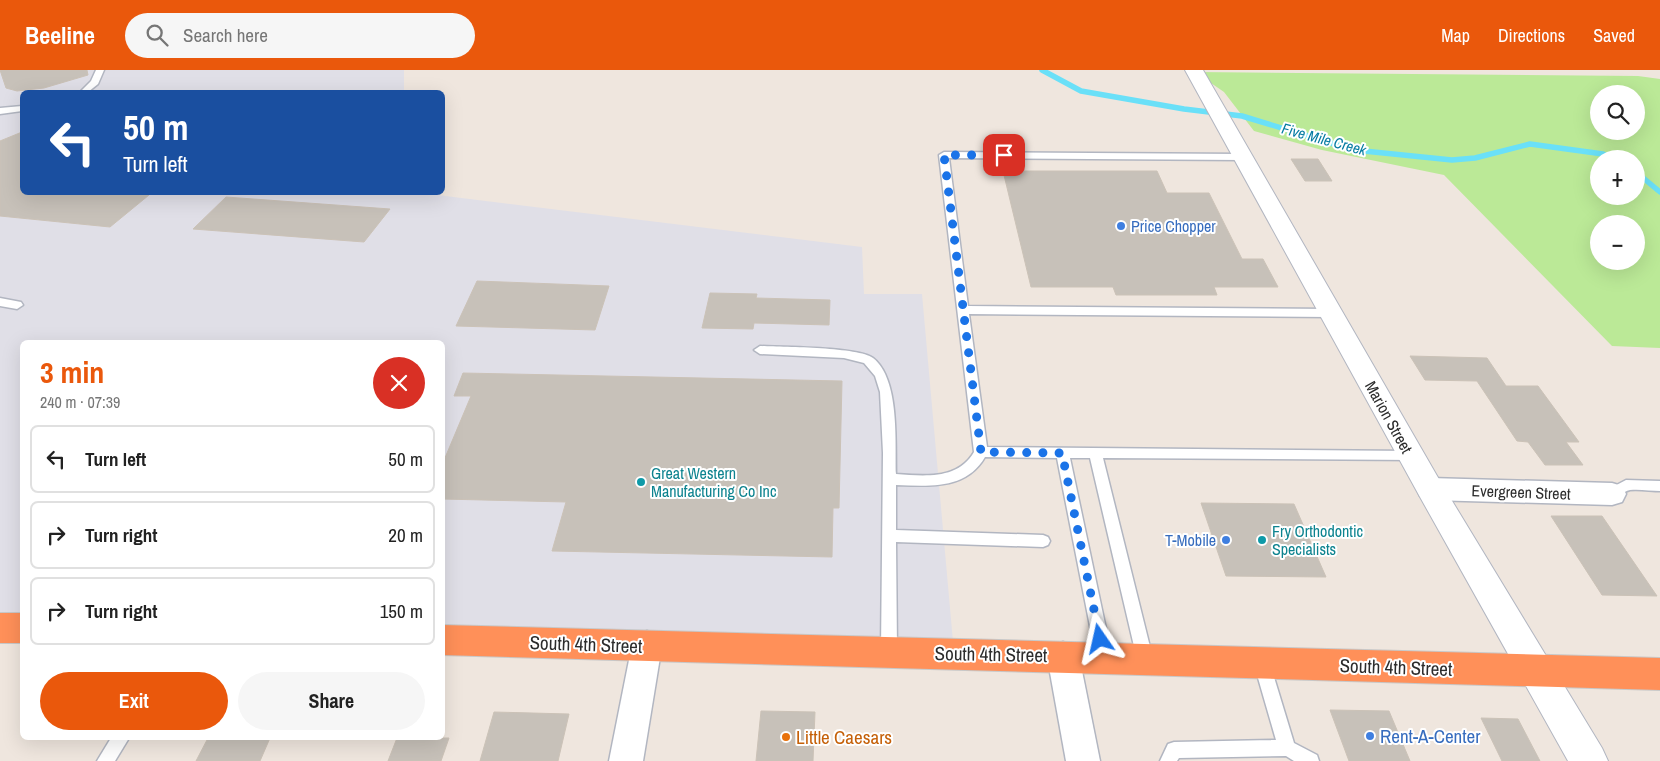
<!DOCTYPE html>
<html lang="en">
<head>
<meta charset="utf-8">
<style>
	:root { --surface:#fff; --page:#f6f6f6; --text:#222; --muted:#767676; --line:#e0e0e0; --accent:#ea580c }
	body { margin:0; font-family:"Archivo Narrow",sans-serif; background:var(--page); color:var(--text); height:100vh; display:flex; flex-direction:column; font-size:19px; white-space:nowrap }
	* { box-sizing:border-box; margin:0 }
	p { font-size:16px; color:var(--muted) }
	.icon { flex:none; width:28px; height:28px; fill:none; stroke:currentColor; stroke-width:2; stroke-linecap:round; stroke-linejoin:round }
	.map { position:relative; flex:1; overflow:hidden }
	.details { position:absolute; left:20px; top:270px; width:425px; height:400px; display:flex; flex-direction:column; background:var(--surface); border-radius:8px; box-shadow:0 5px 20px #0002 }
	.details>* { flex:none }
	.banner { position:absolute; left:20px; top:20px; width:425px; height:105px; border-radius:8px; box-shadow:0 5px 20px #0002; background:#1a4fa0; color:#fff; overflow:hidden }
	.controls { position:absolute; left:1590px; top:15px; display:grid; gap:10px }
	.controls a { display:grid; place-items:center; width:55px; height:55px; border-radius:50%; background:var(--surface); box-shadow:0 5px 20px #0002; font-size:25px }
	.pin { position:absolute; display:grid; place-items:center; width:42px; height:42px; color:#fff; margin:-21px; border-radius:10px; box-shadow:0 2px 8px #0006 }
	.me { position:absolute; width:55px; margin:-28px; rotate:349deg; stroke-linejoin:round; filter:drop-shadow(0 0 4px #0008) }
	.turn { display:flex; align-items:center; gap:18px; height:105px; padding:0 20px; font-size:22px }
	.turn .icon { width:65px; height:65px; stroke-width:2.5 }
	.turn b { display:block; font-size:35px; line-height:42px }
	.round { display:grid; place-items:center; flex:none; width:52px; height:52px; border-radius:26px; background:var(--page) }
	.head { display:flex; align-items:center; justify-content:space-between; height:85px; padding:0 20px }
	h1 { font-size:30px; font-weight:800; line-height:38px; color:var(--accent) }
	.action { display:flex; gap:10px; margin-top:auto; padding:10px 20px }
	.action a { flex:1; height:58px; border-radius:30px; background:var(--accent); color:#fff; font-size:20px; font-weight:800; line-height:58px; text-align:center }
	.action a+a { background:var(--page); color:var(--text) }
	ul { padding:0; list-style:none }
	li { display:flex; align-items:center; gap:15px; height:68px; margin:0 10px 8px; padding:0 10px; border:2px solid var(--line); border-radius:8px }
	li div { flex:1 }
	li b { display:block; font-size:19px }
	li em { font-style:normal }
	header { display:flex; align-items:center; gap:30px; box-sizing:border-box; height:70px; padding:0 25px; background:var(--accent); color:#fff }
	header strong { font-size:24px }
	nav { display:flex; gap:28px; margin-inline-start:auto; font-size:18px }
	.search { width:350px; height:45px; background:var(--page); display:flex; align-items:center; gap:12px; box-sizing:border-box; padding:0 18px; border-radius:28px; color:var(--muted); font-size:19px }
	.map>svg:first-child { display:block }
	.industrial { fill:#e0dfe7 }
	.green { fill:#bbe997; fill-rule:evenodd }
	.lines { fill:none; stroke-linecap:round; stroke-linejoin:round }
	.stream { stroke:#6ae0f8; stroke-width:5.5 }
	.building { fill:#c7c1b9; stroke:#cbc2b7 }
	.lane-casing { stroke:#b2b6c1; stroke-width:3 }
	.street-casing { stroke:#b2b6c1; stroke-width:3 }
	.secondary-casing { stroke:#b2b6c1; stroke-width:2 }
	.highway-casing { stroke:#c8c8c8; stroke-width:2 }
	.lane { fill:#fff; fill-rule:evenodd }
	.street { fill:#fff; fill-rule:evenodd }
	.secondary { fill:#fff; fill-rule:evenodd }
	.highway { fill:#ff9059; fill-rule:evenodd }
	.route { stroke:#1a73e8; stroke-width:9; stroke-dasharray:0 16.2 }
	.shop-dot { fill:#3f7fe0; stroke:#fff; stroke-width:2 }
	.culture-dot { fill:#0f9aa8; stroke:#fff; stroke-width:2 }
	.food-dot { fill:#e8710a; stroke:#fff; stroke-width:2 }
	.labels { text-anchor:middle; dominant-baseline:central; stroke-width:4; stroke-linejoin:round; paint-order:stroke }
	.far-water-label { font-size:15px; font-style:italic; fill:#047ba2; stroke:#fff }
	.shop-label { font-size:16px; fill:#366cbe; stroke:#fff; text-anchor:start }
	.street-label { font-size:16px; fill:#2c2c2c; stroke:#fff }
	.culture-label { font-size:16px; fill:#0d838f; stroke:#fff; text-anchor:start }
	.near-street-label { font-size:19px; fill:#2c2c2c; stroke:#fff }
	.near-shop-label { font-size:19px; fill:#366cbe; stroke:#fff; text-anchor:start }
	.near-food-label { font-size:19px; fill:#c56008; stroke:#fff; text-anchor:start }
</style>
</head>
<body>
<header>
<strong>Beeline</strong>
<div class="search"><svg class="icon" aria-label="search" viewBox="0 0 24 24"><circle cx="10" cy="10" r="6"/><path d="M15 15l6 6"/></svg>Search here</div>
<nav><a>Map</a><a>Directions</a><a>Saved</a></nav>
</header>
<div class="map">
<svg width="1660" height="691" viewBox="0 0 1660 691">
	<rect width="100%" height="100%" fill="#efe6de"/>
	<path class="industrial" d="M0 0H404V22H22V122L421 123 862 177 864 224H922L954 583 443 570 442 272H22V558H0Z"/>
	<path class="green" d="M1195 2 1638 6 1660 9V278L1612 276 1444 105 1322 80 1254 61 1224 22ZM1599 24H1636V61H1599ZM1599 89H1636V126H1599ZM1599 154H1636V191H1599Z"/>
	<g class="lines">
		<g class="stream">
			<path d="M1042 0 1081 21 1184 39 1242 46 1354 80 1452 90 1475 88 1530 74 1603 84 1612 89"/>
			<path d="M1636 102 1660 122"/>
		</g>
	</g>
	<g class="building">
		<path d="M0 0H87L88 5 44 18 17 21 6 18Z"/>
		<path d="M22 62V122H125L149 125 110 157 0 146V71Z"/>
		<path d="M1291 89H1318L1332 111H1305Z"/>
		<path d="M1003 101H1157L1167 123H1209L1242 189H1263L1278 217H1214L1217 225H1116L1113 217H1031Z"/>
		<path d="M226 127 390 139 364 172 193 159Z"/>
		<path d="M477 211 609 216 595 260 456 256Z"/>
		<path d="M710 223 757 224 756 228 830 230 829 255 754 253 753 259 702 258Z"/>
		<path d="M1410 286 1487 288 1506 316H1538L1579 372H1566L1583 395H1545L1528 372 1517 371 1477 311 1425 310Z"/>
		<path d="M463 303 842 311 839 438H833L832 487 552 481 566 432 442 429V395L471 326H454Z"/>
		<path d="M1201 433 1294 434 1326 507 1226 506Z"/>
		<path d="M1551 446H1602L1657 526 1602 525Z"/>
		<path d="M1330 640 1389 641 1410 691H1349Z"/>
		<path d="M761 641 815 642 813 691H756Z"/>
		<path d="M494 642 569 644 558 691H480Z"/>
		<path d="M1481 648 1518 649 1540 691H1502Z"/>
		<path d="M208 668H270L260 691H196Z"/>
		<path d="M397 668H449L441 691H388Z"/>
	</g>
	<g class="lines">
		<defs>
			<g id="lane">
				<path d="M96 0H104L98 14 88 22H80L91 11Z"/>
				<path d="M22 36V41L0 44V38Z"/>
				<path d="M944 82 1242 84 1247 87 1242 90 949 88 968 236 1330 239 1336 243 1330 247 969 244 987 377 1411 381 1416 382 1418 386 1416 390 1103 388 1153 589 1151 594 1145 596 1139 594 1137 589 1090 388H1070L1112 587 1110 592 1104 594 1098 592 1096 587 1057 388 985 387C966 420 929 416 896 415V460L1043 465 1048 467 1050 471 1048 475 1043 477 896 472 897 581 894 586 889 588 884 586 881 581 883 383 880 322 875 306 864 293 844 288 760 284 754 280 760 276C782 277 858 277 873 288 900 309 895 373 896 404 924 406 958 410 974 382L939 85Z"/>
				<path d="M0 228 21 232 23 235 17 239 0 236Z"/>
				<path d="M1626 410 1660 411V421C1651 421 1640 419 1630 420 1621 422 1617 431 1607 428L1605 424 1607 420Z"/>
				<path d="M1262 587 1268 589 1270 594 1294 673 1317 685 1319 691H1294L1286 686 1179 688 1177 691H1160L1168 674 1174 672 1276 670 1254 594 1256 589Z"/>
				<path d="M111 668H129L115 691H97Z"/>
			</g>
			<g id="street">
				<path d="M1430 408 1612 413 1622 416 1626 424 1622 432 1612 435 1430 430 1420 426 1417 419 1420 412Z"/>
				<path d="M647 561 658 565 662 575 643 691H609L632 575 636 565Z"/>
				<path d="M1063 572 1074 576 1079 586 1100 691H1066L1047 586 1052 576Z"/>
			</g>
			<path id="secondary" d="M1185 0H1203L1440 411 1602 678 1608 691H1568L1420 427Z"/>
			<g id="highway">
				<rect x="0" y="543" width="22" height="30"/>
				<path d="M442 555 1660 588V620L442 585Z"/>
			</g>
		</defs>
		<use href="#lane" class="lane-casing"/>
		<use href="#street" class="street-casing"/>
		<use href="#secondary" class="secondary-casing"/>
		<use href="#highway" class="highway-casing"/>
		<use href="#lane" class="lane"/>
		<use href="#street" class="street"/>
		<use href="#secondary" class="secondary"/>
		<use href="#highway" class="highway"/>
	</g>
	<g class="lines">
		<path class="route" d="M1004 85H944L981 382 1062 383 1100 569"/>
	</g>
	<g class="shop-dot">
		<circle cx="1121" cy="156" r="5"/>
		<circle cx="1226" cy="470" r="5"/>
		<circle cx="1370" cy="666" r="5"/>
	</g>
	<g class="culture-dot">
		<circle cx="641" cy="412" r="5"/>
		<circle cx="1262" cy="470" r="5"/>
	</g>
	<circle class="food-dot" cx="786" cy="667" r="5"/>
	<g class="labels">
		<g class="far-water-label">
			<text transform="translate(1324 69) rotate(15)">Five Mile Creek</text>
		</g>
		<g class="shop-label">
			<text x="1131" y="156">Price Chopper</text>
			<text x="1216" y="470" text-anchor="end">T-Mobile</text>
		</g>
		<g class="street-label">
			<text transform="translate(1389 347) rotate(61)">Marion Street</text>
			<text transform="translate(1521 422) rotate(2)">Evergreen Street</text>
		</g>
		<g class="culture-label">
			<text x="651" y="403">Great Western<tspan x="651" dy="18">Manufacturing Co Inc</tspan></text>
			<text x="1272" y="461">Fry Orthodontic<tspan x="1272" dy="18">Specialists</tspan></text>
		</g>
		<g class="near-street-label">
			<text transform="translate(586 574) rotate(2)">South 4th Street</text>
			<text transform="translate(991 584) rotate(1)">South 4th Street</text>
			<text transform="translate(1396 597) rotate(2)">South 4th Street</text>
		</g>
		<g class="near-shop-label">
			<text x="1380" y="666">Rent-A-Center</text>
		</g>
		<g class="near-food-label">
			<text x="796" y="667">Little Caesars</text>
		</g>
	</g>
</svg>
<div class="controls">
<a><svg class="icon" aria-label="search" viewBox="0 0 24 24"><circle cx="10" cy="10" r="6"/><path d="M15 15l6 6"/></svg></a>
<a>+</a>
<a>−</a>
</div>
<div class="pin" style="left:1004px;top:85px;background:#d93025"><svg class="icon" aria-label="arrive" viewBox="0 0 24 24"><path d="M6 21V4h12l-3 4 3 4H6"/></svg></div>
<svg class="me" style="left:1100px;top:569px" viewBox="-20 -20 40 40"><path d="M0-17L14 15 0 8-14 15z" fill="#1a73e8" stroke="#fff" stroke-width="4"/></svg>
<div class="banner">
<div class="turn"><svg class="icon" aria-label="left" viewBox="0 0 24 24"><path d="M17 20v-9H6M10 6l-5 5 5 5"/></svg><div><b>50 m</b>Turn left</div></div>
</div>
<section class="details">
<div class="head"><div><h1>3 min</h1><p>240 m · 07:39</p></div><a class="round" style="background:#d93025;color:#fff"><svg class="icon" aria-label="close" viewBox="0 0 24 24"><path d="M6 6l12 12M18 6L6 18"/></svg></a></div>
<ul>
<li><svg class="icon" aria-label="left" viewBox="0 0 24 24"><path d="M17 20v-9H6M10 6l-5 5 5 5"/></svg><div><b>Turn left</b></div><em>50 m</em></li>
<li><svg class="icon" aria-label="right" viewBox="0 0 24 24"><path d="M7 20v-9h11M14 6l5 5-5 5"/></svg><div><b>Turn right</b></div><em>20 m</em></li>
<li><svg class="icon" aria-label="right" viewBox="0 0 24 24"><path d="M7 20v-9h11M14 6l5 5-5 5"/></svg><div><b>Turn right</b></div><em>150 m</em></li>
</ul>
<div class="action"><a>Exit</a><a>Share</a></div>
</section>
</div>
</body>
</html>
